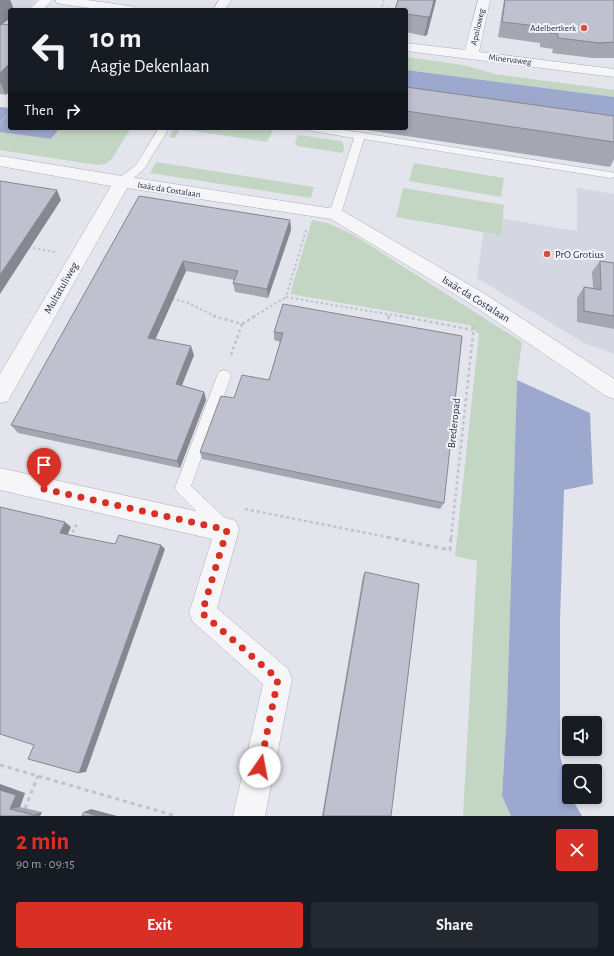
<!DOCTYPE html>
<html lang="en">
<head>
<meta charset="utf-8">
<style>
	:root { --surface:#171b24; --page:#242831; --text:#f1f3f6; --muted:#9ea1a6; --accent:#d93025 }
	body { margin:0; font-family:"Alegreya Sans",sans-serif; background:var(--page); color:var(--text); height:100vh; display:flex; flex-direction:column; font-size:15px; white-space:nowrap }
	* { box-sizing:border-box; margin:0 }
	p { font-size:13px; color:var(--muted) }
	.icon { flex:none; width:22px; height:22px; fill:none; stroke:currentColor; stroke-width:2; stroke-linecap:round; stroke-linejoin:round }
	.map { position:relative; height:816px; overflow:hidden }
	.details { display:flex; flex-direction:column; background:var(--surface); flex:1 }
	.details>* { flex:none }
	.top-card { position:absolute; left:8px; top:8px; width:400px; height:122px; border-radius:4px; box-shadow:0 2px 6px #0003; background:#171b24; color:var(--text); overflow:hidden }
	.fabs { position:absolute; left:562px; top:716px; display:grid; gap:8px }
	.fabs a { display:grid; place-items:center; width:40px; height:40px; border-radius:4px; background:var(--surface); box-shadow:0 2px 6px #0003; font-size:20px }
	.pin { position:absolute; display:grid; place-items:center; width:34px; height:34px; color:#fff; margin:-41px -17px; border-radius:50% 50% 50% 0; rotate:-45deg; box-shadow:0 0 4px #0007 }
	.pin .icon { rotate:45deg }
	.me { position:absolute; width:44px; margin:-22px; rotate:12deg; stroke-linejoin:round; filter:drop-shadow(0 0 3px #0008) }
	.turn { display:flex; align-items:center; gap:14px; height:84px; padding:0 16px; font-size:18px }
	.turn .icon { width:52px; height:52px; stroke-width:2.5 }
	.turn b { display:block; font-size:28px; line-height:34px }
	.then { display:flex; align-items:center; height:38px; padding:0 16px; background:#0003; gap:8px; font-size:15px }
	.round { display:grid; place-items:center; flex:none; width:42px; height:42px; border-radius:4px; background:var(--page) }
	.summary { display:flex; align-items:center; justify-content:space-between; height:68px; padding:0 16px }
	h1 { font-size:24px; font-weight:600; line-height:30px; color:var(--accent) }
	.primary-button { display:flex; gap:8px; margin-top:auto; padding:8px 16px }
	.primary-button a { flex:1; height:46px; border-radius:4px; background:var(--accent); color:#fff; font-size:16px; font-weight:600; line-height:46px; text-align:center }
	.primary-button a+a { background:var(--page); color:var(--text) }
	.map>svg:first-child { display:block }
	.built { fill:#d4d6e1 }
	.green { fill:#c3d6c3 }
	.water { fill:#9ca8cd }
	.lines { fill:none; stroke-linecap:round; stroke-linejoin:round }
	.lane-casing { stroke:#abadba; stroke-width:1 }
	.street-casing { stroke:#abadba; stroke-width:1 }
	.path-far3 { stroke:#c1c2ca; stroke-width:1.5; stroke-dasharray:2 2; stroke-linecap:butt }
	.path-far2 { stroke:#c1c2ca; stroke-width:2; stroke-dasharray:2.5 2.5; stroke-linecap:butt }
	.path-far1 { stroke:#c1c2ca; stroke-width:2.5; stroke-dasharray:3 3; stroke-linecap:butt }
	.path { stroke:#c1c2ca; stroke-width:3; stroke-dasharray:4 4; stroke-linecap:butt }
	.lane { fill:#f6f6f9; fill-rule:evenodd }
	.street { fill:#f6f6f9; fill-rule:evenodd }
	.wall { fill:#a4a6b2 }
	.shaded-wall { fill:#868791 }
	.building { fill:#bfc1cf; stroke:#868791 }
	.route { stroke:#d93025; stroke-width:7; stroke-dasharray:0 12.6 }
	.poi-dot { fill:#d65042; stroke:#f3f4f9; stroke-width:1.5 }
	.labels { text-anchor:middle; dominant-baseline:central; stroke-width:4; stroke-linejoin:round; paint-order:stroke }
	.far-street-label { font-size:9px; fill:#292d45; stroke:#f3f4f9 }
	.far-poi-label { font-size:9px; fill:#292d45; stroke:#f3f4f9; text-anchor:end }
	.poi-label { font-size:11px; fill:#292d45; stroke:#f3f4f9; text-anchor:start }
	.street-label { font-size:11px; fill:#292d45; stroke:#f3f4f9 }
</style>
</head>
<body>
<div class="map">
<svg width="614" height="816" viewBox="0 0 614 816">
	<rect width="100%" height="100%" fill="#e3e4ec"/>
	<g class="built">
		<path d="M0 0H36L26 10H10V26L2 33Z"/>
		<path d="M577 188 614 194V354L584 343 477 278 486 216 577 231Z"/>
	</g>
	<g class="green">
		<path d="M406 57 463 65 495 74 614 90V97L406 70Z"/>
		<path d="M60 128H131L111 160 105 164 97 165 0 150V132L51 139Z"/>
		<path d="M174 128H263L273 130 267 142 180 129 175 138 169 137Z"/>
		<path d="M298 135 342 141 344 147 343 153 297 146 295 143Z"/>
		<path d="M156 162 314 187 311 198 150 173Z"/>
		<path d="M414 163 504 178 501 197 409 181Z"/>
		<path d="M403 188 504 205 501 235 396 217Z"/>
		<path d="M312 220 327 223 352 234 522 342 517 380 507 710 502 796 511 816H463L477 561 455 556 479 334 469 325 290 294Z"/>
	</g>
	<g class="water">
		<path d="M406 70 614 97V116L406 88Z"/>
		<path d="M0 107 10 108V128H60L51 139 0 132Z"/>
		<path d="M517 380 590 413 593 484 564 490 560 622V756L569 789V797H571L582 816H511L502 796 507 710Z"/>
	</g>
	<g class="lines">
		<defs>
			<g id="lane">
				<path d="M159 128H169L144 169 126 185H118L117 182 118 179 136 165Z"/>
				<path d="M307 128H331L610 172 614 173V177L610 178 364 139 341 214 339 217H331L329 214 354 138 312 131Z"/>
				<path d="M224 370 229 372 231 376 191 486 229 522 231 527 229 532 223 535 217 532 178 493 175 488 217 376 219 372Z"/>
			</g>
			<g id="street">
				<path d="M39 0H52L43 10H29Z"/>
				<path d="M55 0H87L130 6 135 7 136 10H104L61 4 57 3Z"/>
				<path d="M219 0H231L225 10H213Z"/>
				<path d="M478 0H490L479 52 614 69V77L406 51V43L465 50Z"/>
				<path d="M0 156 122 176 341 210 485 294 614 379V399L606 396 471 304 331 219 127 188 8 401 0 403V374L111 186 0 166Z"/>
				<path d="M0 468 227 518 236 521 239 530 217 608 288 669 292 679 265 816H233L263 684 193 622 189 613 212 539 0 490Z"/>
			</g>
		</defs>
		<use href="#lane" class="lane-casing"/>
		<use href="#street" class="street-casing"/>
		<g class="path-far3">
			<path d="M381 10 384 0"/>
			<path d="M0 123 10 112"/>
		</g>
		<g class="path-far2">
			<path d="M306 230 286 297 405 317"/>
			<path d="M28 247 55 252"/>
			<path d="M172 299 186 302 217 317"/>
			<path d="M253 317 286 297"/>
			<path d="M388 317 389 314"/>
		</g>
		<g class="path-far1">
			<path d="M213 316 242 324 231 355"/>
			<path d="M400 316 473 330"/>
			<path d="M242 324 255 316"/>
			<path d="M387 325 389 316"/>
			<path d="M449 438 460 440"/>
			<path d="M245 509 392 538"/>
			<path d="M70 538 77 523"/>
			<path d="M451 538 474 325"/>
		</g>
		<g class="path">
			<path d="M387 537 450 550 451 537"/>
			<path d="M0 765 176 816"/>
			<path d="M22 816 38 776"/>
		</g>
		<use href="#lane" class="lane"/>
		<use href="#street" class="street"/>
	</g>
	<g class="wall">
		<path d="M0 0H10L14 10H10V18L2 24 6 95 0 94Z"/>
		<path d="M436 0 427 35 424 36 406 32V10Z"/>
		<path d="M504 0H614V58H593L552 53 553 49 540 47V43L498 37Z"/>
		<path d="M406 87 614 116V159L610 167 353 128H406Z"/>
		<path d="M139 196 290 220 291 230 268 298 235 292 233 283 234 280 186 271 155 339 194 355 181 386 204 392 206 400 180 468 18 433 11 425Z"/>
		<path d="M600 261 614 263V329L577 322V298L584 287 593 288 592 272Z"/>
		<path d="M283 304 444 503 440 509 202 459 200 452 234 398 269 380 280 342 274 340V332Z"/>
		<path d="M365 572 391 816H322L363 576Z"/>
		<path d="M25 793 20 807 42 812 40 816H0Z"/>
	</g>
	<g class="shaded-wall">
		<path d="M1 0H10L14 10H10V18L0 26V1Z"/>
		<path d="M434 0H436L427 35 424 36 428 17Z"/>
		<path d="M10 63V91L6 95 0 82V73Z"/>
		<path d="M57 190 61 200 0 294V275Z"/>
		<path d="M290 220 291 230 268 298 267 289Z"/>
		<path d="M183 261 186 271 152 347 148 338Z"/>
		<path d="M191 346 194 355 179 393 176 384Z"/>
		<path d="M204 392 206 400 180 468 177 461Z"/>
		<path d="M65 522 71 527 66 538 60 533Z"/>
		<path d="M161 545 165 549 86 772 79 773Z"/>
		<path d="M0 784 25 793 20 807 10 809 0 790Z"/>
		<path d="M91 809 117 816H98L84 812Z"/>
		<path d="M42 812 40 816H33V815Z"/>
	</g>
	<g class="building">
		<path d="M398 0H434L430 16 428 17 406 14V10H395Z"/>
		<path d="M505 0H614V42L600 43 558 38V34L545 32 546 27 502 22Z"/>
		<path d="M2 24 10 25V45L8 47H10V63L0 73V26Z"/>
		<path d="M406 87 614 116V142L406 111Z"/>
		<path d="M0 181 57 190 0 275Z"/>
		<path d="M139 196 290 220 267 289 233 283 238 271 183 261 148 338 191 346 176 384 204 392 177 461 11 425Z"/>
		<path d="M600 261 614 263V316L584 311V287L601 290Z"/>
		<path d="M283 304 462 336 444 503 200 452 221 396 234 398 242 375 269 380 283 333 274 332Z"/>
		<path d="M0 507 65 522 60 533 115 544 119 535 161 545 79 773 28 759 34 745 0 734Z"/>
		<path d="M365 572 419 584 391 816H323Z"/>
		<path d="M0 790 16 795 10 809 33 815V816H0Z"/>
		<path d="M84 812 98 816H82Z"/>
	</g>
	<g class="lines">
		<path class="route" d="M44 489 227 530 202 613 278 679 260 767"/>
	</g>
	<g class="poi-dot">
		<circle cx="584" cy="28" r="4"/>
		<circle cx="547" cy="254" r="4"/>
	</g>
	<g class="labels">
		<g class="far-street-label">
			<text transform="translate(478 27) rotate(-77)">Apolloweg</text>
			<text transform="translate(510 60) rotate(7)">Minervaweg</text>
			<text transform="translate(169 190) rotate(9)">Isaäc da Costalaan</text>
		</g>
		<g class="far-poi-label">
			<text x="576" y="28">Adelbertkerk</text>
		</g>
		<g class="poi-label">
			<text x="555" y="254">PrO Grotius</text>
		</g>
		<g class="street-label">
			<text transform="translate(61 288) rotate(-60)">Multatuliweg</text>
			<text transform="translate(476 299) rotate(32)">Isaäc da Costalaan</text>
			<text transform="translate(454 423) rotate(-84)">Brederopad</text>
		</g>
	</g>
</svg>
<div class="fabs">
<a><svg class="icon" aria-label="sound" viewBox="0 0 24 24"><path d="M4 9h4l5-4v14l-5-4H4zM17 9q2 3 0 6"/></svg></a>
<a><svg class="icon" aria-label="search" viewBox="0 0 24 24"><circle cx="10" cy="10" r="6"/><path d="M15 15l6 6"/></svg></a>
</div>
<div class="pin" style="left:44px;top:489px;background:#d93025"><svg class="icon" aria-label="arrive" viewBox="0 0 24 24"><path d="M6 21V4h12l-3 4 3 4H6"/></svg></div>
<svg class="me" style="left:260px;top:767px" viewBox="-20 -20 40 40"><circle r="19" fill="#fff"/><path d="M0-13L10 11 0 6-10 11z" fill="#d93025"/></svg>
<div class="top-card">
<div class="turn"><svg class="icon" aria-label="left" viewBox="0 0 24 24"><path d="M17 20v-9H6M10 6l-5 5 5 5"/></svg><div><b>10 m</b>Aagje Dekenlaan</div></div>
<div class="then">Then<svg class="icon" aria-label="right" viewBox="0 0 24 24"><path d="M7 20v-9h11M14 6l5 5-5 5"/></svg></div>
</div>
</div>
<section class="details">
<div class="summary"><div><h1>2 min</h1><p>90 m · 09:15</p></div><a class="round" style="background:#d93025;color:#fff"><svg class="icon" aria-label="close" viewBox="0 0 24 24"><path d="M6 6l12 12M18 6L6 18"/></svg></a></div>
<div class="primary-button"><a>Exit</a><a>Share</a></div>
</section>
</body>
</html>
